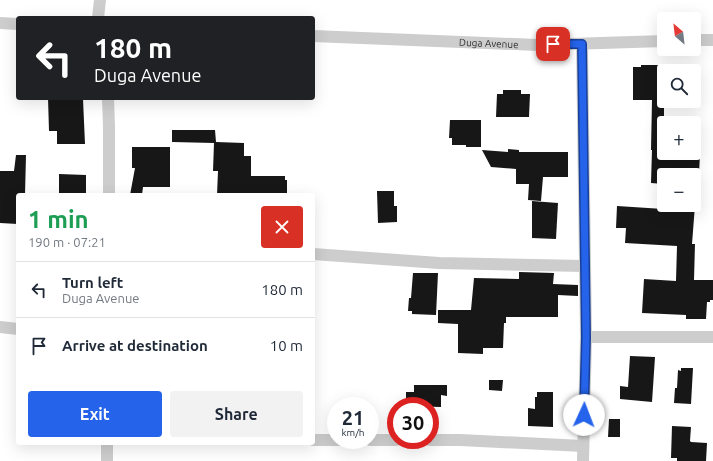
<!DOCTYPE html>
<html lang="en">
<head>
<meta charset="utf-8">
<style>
	:root { --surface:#fff; --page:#f2f2f3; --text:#1f2937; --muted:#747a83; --line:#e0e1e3; --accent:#2563eb }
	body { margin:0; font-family:Ubuntu,sans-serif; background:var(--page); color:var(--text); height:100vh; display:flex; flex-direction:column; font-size:15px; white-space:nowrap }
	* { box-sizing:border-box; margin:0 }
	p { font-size:13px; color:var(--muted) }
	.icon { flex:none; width:22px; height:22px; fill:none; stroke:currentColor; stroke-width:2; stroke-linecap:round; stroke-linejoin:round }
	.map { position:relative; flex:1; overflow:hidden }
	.drawer { position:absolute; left:16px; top:193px; width:299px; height:252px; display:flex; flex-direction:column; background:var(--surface); border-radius:4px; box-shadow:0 4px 16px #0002 }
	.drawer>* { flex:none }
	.top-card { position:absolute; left:16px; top:16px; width:299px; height:84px; border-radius:4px; box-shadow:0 4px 16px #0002; background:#202124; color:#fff; overflow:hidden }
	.needle { width:26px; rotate:332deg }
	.fabs { position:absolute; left:657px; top:12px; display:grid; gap:8px }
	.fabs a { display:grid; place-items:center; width:44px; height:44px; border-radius:4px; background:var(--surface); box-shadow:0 4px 16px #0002; font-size:20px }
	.speed { position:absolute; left:327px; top:397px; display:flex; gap:8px; font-size:20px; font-weight:700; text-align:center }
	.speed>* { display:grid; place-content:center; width:52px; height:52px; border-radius:50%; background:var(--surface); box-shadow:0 4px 16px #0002; line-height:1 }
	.speed small { font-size:10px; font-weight:400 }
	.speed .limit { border:6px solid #d22; background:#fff; color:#111 }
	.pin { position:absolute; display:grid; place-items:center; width:34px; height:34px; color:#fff; margin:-17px; border-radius:8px; box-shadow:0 2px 6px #0006 }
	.me { position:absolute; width:44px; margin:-22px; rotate:2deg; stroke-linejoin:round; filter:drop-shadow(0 0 3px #0008) }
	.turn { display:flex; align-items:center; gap:14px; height:84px; padding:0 12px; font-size:18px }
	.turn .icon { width:52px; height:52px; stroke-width:2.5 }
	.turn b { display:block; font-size:28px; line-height:34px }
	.round { display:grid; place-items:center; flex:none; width:42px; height:42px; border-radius:4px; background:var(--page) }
	.summary { display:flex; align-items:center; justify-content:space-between; height:68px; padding:0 12px }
	h1 { font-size:24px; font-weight:700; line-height:30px; color:#1e9e55 }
	.primary-button { display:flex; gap:8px; margin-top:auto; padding:8px 12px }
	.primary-button a { flex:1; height:46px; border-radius:4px; background:var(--accent); color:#fff; font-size:16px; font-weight:700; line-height:46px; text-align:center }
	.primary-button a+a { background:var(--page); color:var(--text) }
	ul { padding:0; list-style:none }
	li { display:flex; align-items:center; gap:12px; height:56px; padding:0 12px; border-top:1px solid var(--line) }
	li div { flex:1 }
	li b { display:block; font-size:15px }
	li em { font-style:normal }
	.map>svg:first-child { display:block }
	.building { fill:#171717 }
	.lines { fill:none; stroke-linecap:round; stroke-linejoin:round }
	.street { stroke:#cdcdcd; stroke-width:12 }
	.route-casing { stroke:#184099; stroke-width:10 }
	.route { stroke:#2563eb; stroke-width:7 }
	.labels { text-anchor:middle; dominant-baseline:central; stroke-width:4; stroke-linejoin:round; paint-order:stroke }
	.street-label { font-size:10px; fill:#303030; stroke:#fff }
</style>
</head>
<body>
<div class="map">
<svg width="713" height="461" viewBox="0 0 713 461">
	<rect width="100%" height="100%" fill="#fff"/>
	<g class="building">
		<path d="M641 65H664V153H700L699 175H664V184L651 183 652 150H651L652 100H633V67H641Z"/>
		<path d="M503 90H521V94H530L529 117H496L497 94H503Z"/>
		<path d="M48 98H74V99H83L85 144H57V131H49Z"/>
		<path d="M450 120H481V147H466V145H452V138H449Z"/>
		<path d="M172 130H215L216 142 244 143V156H251V176H285V180H287V195H217L218 171H213L214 143 172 142Z"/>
		<path d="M132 147H170V187H143L142 195H130L135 168H132Z"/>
		<path d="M508 149 519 150V152H568V177H543L541 201 528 200 529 184H516V169L491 167 482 150 508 152Z"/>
		<path d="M16 155H26L25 195H18V224L0 223V171H14Z"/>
		<path d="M59 174 86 175V195H59Z"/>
		<path d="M377 191H394V206H397V222L378 223Z"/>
		<path d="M532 201 558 203 556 239 532 238Z"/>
		<path d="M679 205H695L692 244H695L694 280H713V300H710V302H707L706 319H686V315L642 313 644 279 676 281 677 246 625 243 626 228H616L617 206 679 210Z"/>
		<path d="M519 272 554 273 553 284 578 285V296L558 295V317H506V323H504L503 348H483V354L458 353V324L438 323V310H471L474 278 519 279Z"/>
		<path d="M413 273H438L436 315 412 314V311H408L409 298H411Z"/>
		<path d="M630 356 655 357 652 402 620 399V386L628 387Z"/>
		<path d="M681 368H693L691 404 674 403 675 388H677L678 370 681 371Z"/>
		<path d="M489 380H503L502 391 489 390Z"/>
		<path d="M414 385H447V396L441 395V407L406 406V392H414Z"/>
		<path d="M537 392H553V427L528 426V408L535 409V397H537Z"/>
		<path d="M609 419H620V437H608Z"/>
		<path d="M672 426 691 427 690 441 691 442 707 443 706 461H677V458H671Z"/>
	</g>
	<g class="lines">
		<g class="street">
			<path d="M98 18 100 0"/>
			<path d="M0 23 18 24"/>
			<path id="s1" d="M313 36 538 45 664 41"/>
			<path d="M694 40H713"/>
			<path d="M582 44 586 337 583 461"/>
			<path d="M108 98 109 127V195"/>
			<path d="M313 254 439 263 585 266"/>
			<path d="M0 327 18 329"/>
			<path d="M586 337H713"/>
			<path d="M313 440H345"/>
			<path d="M370 440H396"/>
			<path d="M430 440H460L583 446"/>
			<path d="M107 461V443"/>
		</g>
	</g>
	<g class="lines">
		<defs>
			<path id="route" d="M553 44H582L586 337 584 415"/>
		</defs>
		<use href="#route" class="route-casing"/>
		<use href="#route" class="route"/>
	</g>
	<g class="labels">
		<g class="street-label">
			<text stroke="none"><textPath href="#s1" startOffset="176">Duga Avenue</textPath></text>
		</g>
	</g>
</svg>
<div class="fabs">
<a><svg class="needle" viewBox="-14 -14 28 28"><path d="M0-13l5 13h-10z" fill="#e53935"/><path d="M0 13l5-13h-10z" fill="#747a83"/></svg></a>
<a><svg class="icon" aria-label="search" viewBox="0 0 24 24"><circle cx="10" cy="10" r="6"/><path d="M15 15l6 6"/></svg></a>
<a>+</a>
<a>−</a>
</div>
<div class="speed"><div>21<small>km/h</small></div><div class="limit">30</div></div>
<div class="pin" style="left:553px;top:44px;background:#d93025"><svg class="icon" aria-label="arrive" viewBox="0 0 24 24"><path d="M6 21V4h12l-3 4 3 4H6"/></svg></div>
<svg class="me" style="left:584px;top:415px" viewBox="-20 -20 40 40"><circle r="19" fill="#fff"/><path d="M0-13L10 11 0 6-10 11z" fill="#2563eb"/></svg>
<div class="top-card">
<div class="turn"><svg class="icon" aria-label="left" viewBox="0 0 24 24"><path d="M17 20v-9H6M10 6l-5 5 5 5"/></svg><div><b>180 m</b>Duga Avenue</div></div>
</div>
<section class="drawer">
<div class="summary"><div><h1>1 min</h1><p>190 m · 07:21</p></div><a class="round" style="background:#d93025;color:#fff"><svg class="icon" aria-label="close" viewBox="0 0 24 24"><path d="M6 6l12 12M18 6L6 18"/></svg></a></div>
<ul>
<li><svg class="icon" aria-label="left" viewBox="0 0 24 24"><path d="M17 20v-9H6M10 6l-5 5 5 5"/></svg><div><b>Turn left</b><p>Duga Avenue</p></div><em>180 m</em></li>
<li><svg class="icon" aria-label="arrive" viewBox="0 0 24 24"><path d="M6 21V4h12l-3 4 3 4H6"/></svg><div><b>Arrive at destination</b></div><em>10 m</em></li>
</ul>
<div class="primary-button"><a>Exit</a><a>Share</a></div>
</section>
</div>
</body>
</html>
